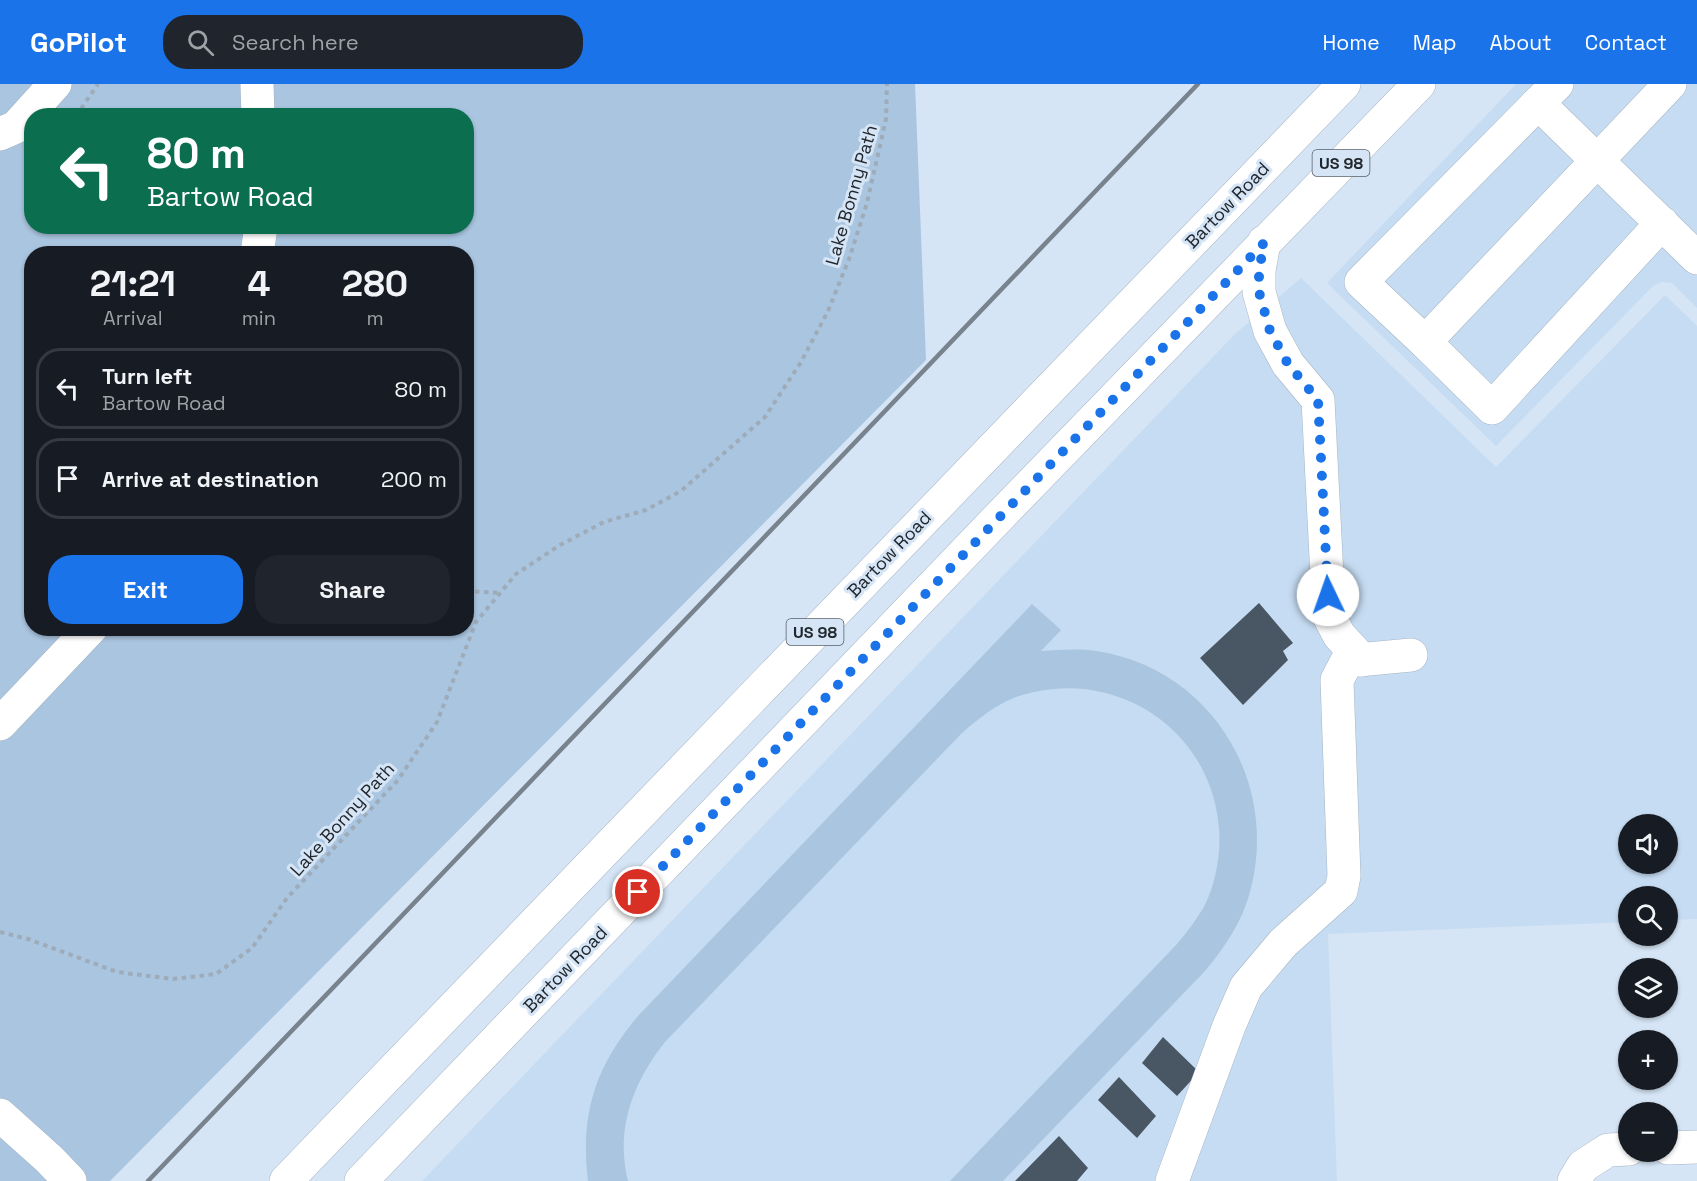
<!DOCTYPE html>
<html lang="en">
<head>
<meta charset="utf-8">
<style>
	:root { --surface:#171b24; --page:#20242c; --text:#f1f3f6; --muted:#9ea1a6; --line:#363941; --accent:#1a73e8 }
	body { margin:0; font-family:"Space Grotesk",sans-serif; background:var(--page); color:var(--text); height:100vh; display:flex; flex-direction:column; font-size:22px; white-space:nowrap }
	* { box-sizing:border-box; margin:0 }
	p { font-size:20px; color:var(--muted) }
	.icon { flex:none; width:33px; height:33px; fill:none; stroke:currentColor; stroke-width:2; stroke-linecap:round; stroke-linejoin:round }
	.map { position:relative; flex:1; overflow:hidden }
	.details { position:absolute; left:24px; top:162px; width:450px; height:390px; display:flex; flex-direction:column; background:var(--surface); border-radius:24px; box-shadow:0 2px 4px #0004 }
	.details>* { flex:none }
	.banner { position:absolute; left:24px; top:24px; width:450px; height:126px; border-radius:24px; box-shadow:0 2px 4px #0004; background:#0b6e4f; color:#fff; overflow:hidden }
	.buttons { position:absolute; left:1618px; top:730px; display:grid; gap:12px }
	.buttons a { display:grid; place-items:center; width:60px; height:60px; border-radius:50%; background:var(--surface); box-shadow:0 2px 4px #0004; font-size:30px }
	.pin { position:absolute; display:grid; place-items:center; width:51px; height:51px; color:#fff; margin:-26px; border:3px solid #fff; border-radius:50%; box-shadow:0 2px 6px #0007 }
	.me { position:absolute; width:66px; margin:-33px; rotate:357deg; stroke-linejoin:round; filter:drop-shadow(0 0 4px #0008) }
	.turn { display:flex; align-items:center; gap:21px; height:126px; padding:0 24px; font-size:27px }
	.turn .icon { width:78px; height:78px; stroke-width:2.5 }
	.turn b { display:block; font-size:42px; line-height:51px }
	.eta { display:flex; justify-content:space-evenly; align-items:center; height:102px; text-align:center }
	.eta b { font-size:36px; font-weight:700; line-height:42px }
	.primary-button { display:flex; gap:12px; margin-top:auto; padding:12px 24px }
	.primary-button a { flex:1; height:69px; border-radius:24px; background:var(--accent); color:#fff; font-size:24px; font-weight:700; line-height:69px; text-align:center }
	.primary-button a+a { background:var(--page); color:var(--text) }
	ul { padding:0; list-style:none }
	li { display:flex; align-items:center; gap:18px; height:81px; margin:0 12px 9px; padding:0 12px; border:3px solid var(--line); border-radius:24px }
	li div { flex:1 }
	li b { display:block; font-size:22px }
	li em { font-style:normal }
	header { display:flex; align-items:center; gap:36px; box-sizing:border-box; height:84px; padding:0 30px; background:var(--accent); color:#fff }
	header strong { font-size:28px }
	nav { display:flex; gap:33px; margin-inline-start:auto; font-size:21px }
	.search { width:420px; height:54px; background:var(--page); display:flex; align-items:center; gap:15px; box-sizing:border-box; padding:0 21px; border-radius:24px; color:var(--muted); font-size:22px }
	.map>svg:first-child { display:block }
	.built { fill:#c6dcf2; fill-rule:evenodd }
	.green { fill:#aac5e0; fill-rule:evenodd }
	.building { fill:#495664 }
	.lines { fill:none; stroke-linecap:round; stroke-linejoin:round }
	.minor-casing { stroke:#a6b5c5; stroke-width:34 }
	.major-casing { stroke:#a6b5c5; stroke-width:34 }
	.path { stroke:#9eabb8; stroke-width:4; stroke-dasharray:4.5 4.5; stroke-linecap:butt }
	.minor { stroke:#fff; stroke-width:33 }
	.major { stroke:#fff; stroke-width:33 }
	.rail { stroke:#78838e; stroke-width:4.5 }
	.route { stroke:#1a73e8; stroke-width:10; stroke-dasharray:0 18 }
	.labels { text-anchor:middle; dominant-baseline:central; stroke-width:6; stroke-linejoin:round; paint-order:stroke }
	.shield { fill:#d5e5f5; stroke:#565f68; stroke-width:1.5 }
	.shield-label { font-size:16px; font-weight:bold; fill:#20262c }
	.street-label { font-size:18px; fill:#20262c; stroke:#d5e5f5 }
</style>
</head>
<body>
<header>
<strong>GoPilot</strong>
<div class="search"><svg class="icon" aria-label="search" viewBox="0 0 24 24"><circle cx="10" cy="10" r="6"/><path d="M15 15l6 6"/></svg>Search here</div>
<nav><a>Home</a><a>Map</a><a>About</a><a>Contact</a></nav>
</header>
<div class="map">
<svg width="1697" height="1097" viewBox="0 0 1697 1097">
	<rect width="100%" height="100%" fill="#d5e5f5"/>
	<g class="built">
		<path d="M1516 0H1697V224L1672 199 1662 198 1653 202 1496 362 1327 199Z"/>
		<path d="M1301 194 1496 383 1665 211 1697 242V835L1668 836V813H1629V838L1328 850 1337 1097H422L1235 250ZM1629 741H1668V780H1629Z"/>
	</g>
	<g class="green">
		<path d="M0 0H915L926 276 110 1097H0ZM32 32H466V142H32ZM32 170H466V544H32Z"/>
		<path d="M1032 520 1061 546 1041 567C1060 566 1078 564 1096 567 1211 584 1280 698 1250 808 1242 838 1225 863 1205 887L1003 1097H950L1177 860C1187 848 1196 836 1204 823 1216 799 1221 770 1219 744 1211 645 1116 583 1022 611 999 618 979 634 961 650L665 958C633 998 615 1046 628 1097H588C580 1030 595 983 638 932Z"/>
	</g>
	<g class="building">
		<path d="M1259 519 1293 559 1283 567 1288 576 1243 621 1200 574Z"/>
		<path d="M1163 953 1199 988 1177 1012 1142 979Z"/>
		<path d="M1119 993 1156 1032 1137 1054 1098 1016Z"/>
		<path d="M1059 1052 1088 1084 1077 1097H1015Z"/>
	</g>
	<g class="lines">
		<defs>
			<g id="minor">
				<path d="M257 0 258 32"/>
				<path d="M1538 19 1697 174"/>
				<path d="M0 50 16 43 55 0"/>
				<path d="M1662 139 1492 324 1425 258 1670 0"/>
				<path d="M1264 158 1259 187V208L1270 247 1288 280 1318 316 1329 532 1339 551 1362 576"/>
				<path d="M257 170 261 142"/>
				<path d="M1425 258 1361 198 1557 0"/>
				<path d="M0 640 91 544"/>
				<path d="M0 1031 49 1075 70 1097"/>
				<path d="M1668 1064 1697 1063"/>
				<path d="M1172 1097 1229 942 1246 903 1283 859 1341 807 1344 792 1337 596 1347 577 1411 571"/>
				<path d="M1574 1097 1583 1082 1608 1066 1629 1065"/>
			</g>
			<g id="major">
				<path d="M286 1097 1344 0"/>
				<path d="M361 1097 997 435 1419 0"/>
			</g>
		</defs>
		<use href="#minor" class="minor-casing"/>
		<use href="#major" class="major-casing"/>
		<g class="path">
			<path d="M76 32 98 0"/>
			<path d="M466 507 500 509"/>
			<path d="M0 848 28 855 117 888 173 895 216 890 252 864 287 814 398 696 437 638 476 538 516 490 560 461 604 438 646 426 681 407 765 333 801 278 828 227 849 175 867 119 886 35 887 0"/>
		</g>
		<use href="#minor" class="minor"/>
		<use href="#major" class="major"/>
		<path class="rail" d="M148 1097 1198 0"/>
	</g>
	<g class="lines">
		<path class="route" d="M638 808 1264 159 1259 187V208L1270 247 1288 280 1318 316 1328 511"/>
	</g>
	<g class="labels">
		<g class="shield">
			<rect x="1312.5" y="66" width="57" height="26" rx="4.5"/>
			<rect x="786.5" y="535" width="57" height="26" rx="4.5"/>
		</g>
		<g class="shield-label">
			<text x="1341" y="79">US 98</text>
			<text x="815" y="548">US 98</text>
		</g>
		<g class="street-label">
			<text transform="translate(851 111) rotate(-74)">Lake Bonny Path</text>
			<text transform="translate(1227 121) rotate(-46)">Bartow Road</text>
			<text transform="translate(889 470) rotate(-46)">Bartow Road</text>
			<text transform="translate(342 735) rotate(-48)">Lake Bonny Path</text>
			<text transform="translate(565 885) rotate(-46)">Bartow Road</text>
		</g>
	</g>
</svg>
<div class="buttons">
<a><svg class="icon" aria-label="sound" viewBox="0 0 24 24"><path d="M4 9h4l5-4v14l-5-4H4zM17 9q2 3 0 6"/></svg></a>
<a><svg class="icon" aria-label="search" viewBox="0 0 24 24"><circle cx="10" cy="10" r="6"/><path d="M15 15l6 6"/></svg></a>
<a><svg class="icon" aria-label="layers" viewBox="0 0 24 24"><path d="M12 4l9 5-9 5-9-5zM3 14l9 5 9-5"/></svg></a>
<a>+</a>
<a>−</a>
</div>
<div class="pin" style="left:638px;top:808px;background:#d93025"><svg class="icon" aria-label="arrive" viewBox="0 0 24 24"><path d="M6 21V4h12l-3 4 3 4H6"/></svg></div>
<svg class="me" style="left:1328px;top:511px" viewBox="-20 -20 40 40"><circle r="19" fill="#fff"/><path d="M0-13L10 11 0 6-10 11z" fill="#1a73e8"/></svg>
<div class="banner">
<div class="turn"><svg class="icon" aria-label="left" viewBox="0 0 24 24"><path d="M17 20v-9H6M10 6l-5 5 5 5"/></svg><div><b>80 m</b>Bartow Road</div></div>
</div>
<section class="details">
<div class="eta">
<div><b>21:21</b><p>Arrival</p></div>
<div><b>4</b><p>min</p></div>
<div><b>280</b><p>m</p></div>
</div>
<ul>
<li><svg class="icon" aria-label="left" viewBox="0 0 24 24"><path d="M17 20v-9H6M10 6l-5 5 5 5"/></svg><div><b>Turn left</b><p>Bartow Road</p></div><em>80 m</em></li>
<li><svg class="icon" aria-label="arrive" viewBox="0 0 24 24"><path d="M6 21V4h12l-3 4 3 4H6"/></svg><div><b>Arrive at destination</b></div><em>200 m</em></li>
</ul>
<div class="primary-button"><a>Exit</a><a>Share</a></div>
</section>
</div>
</body>
</html>
